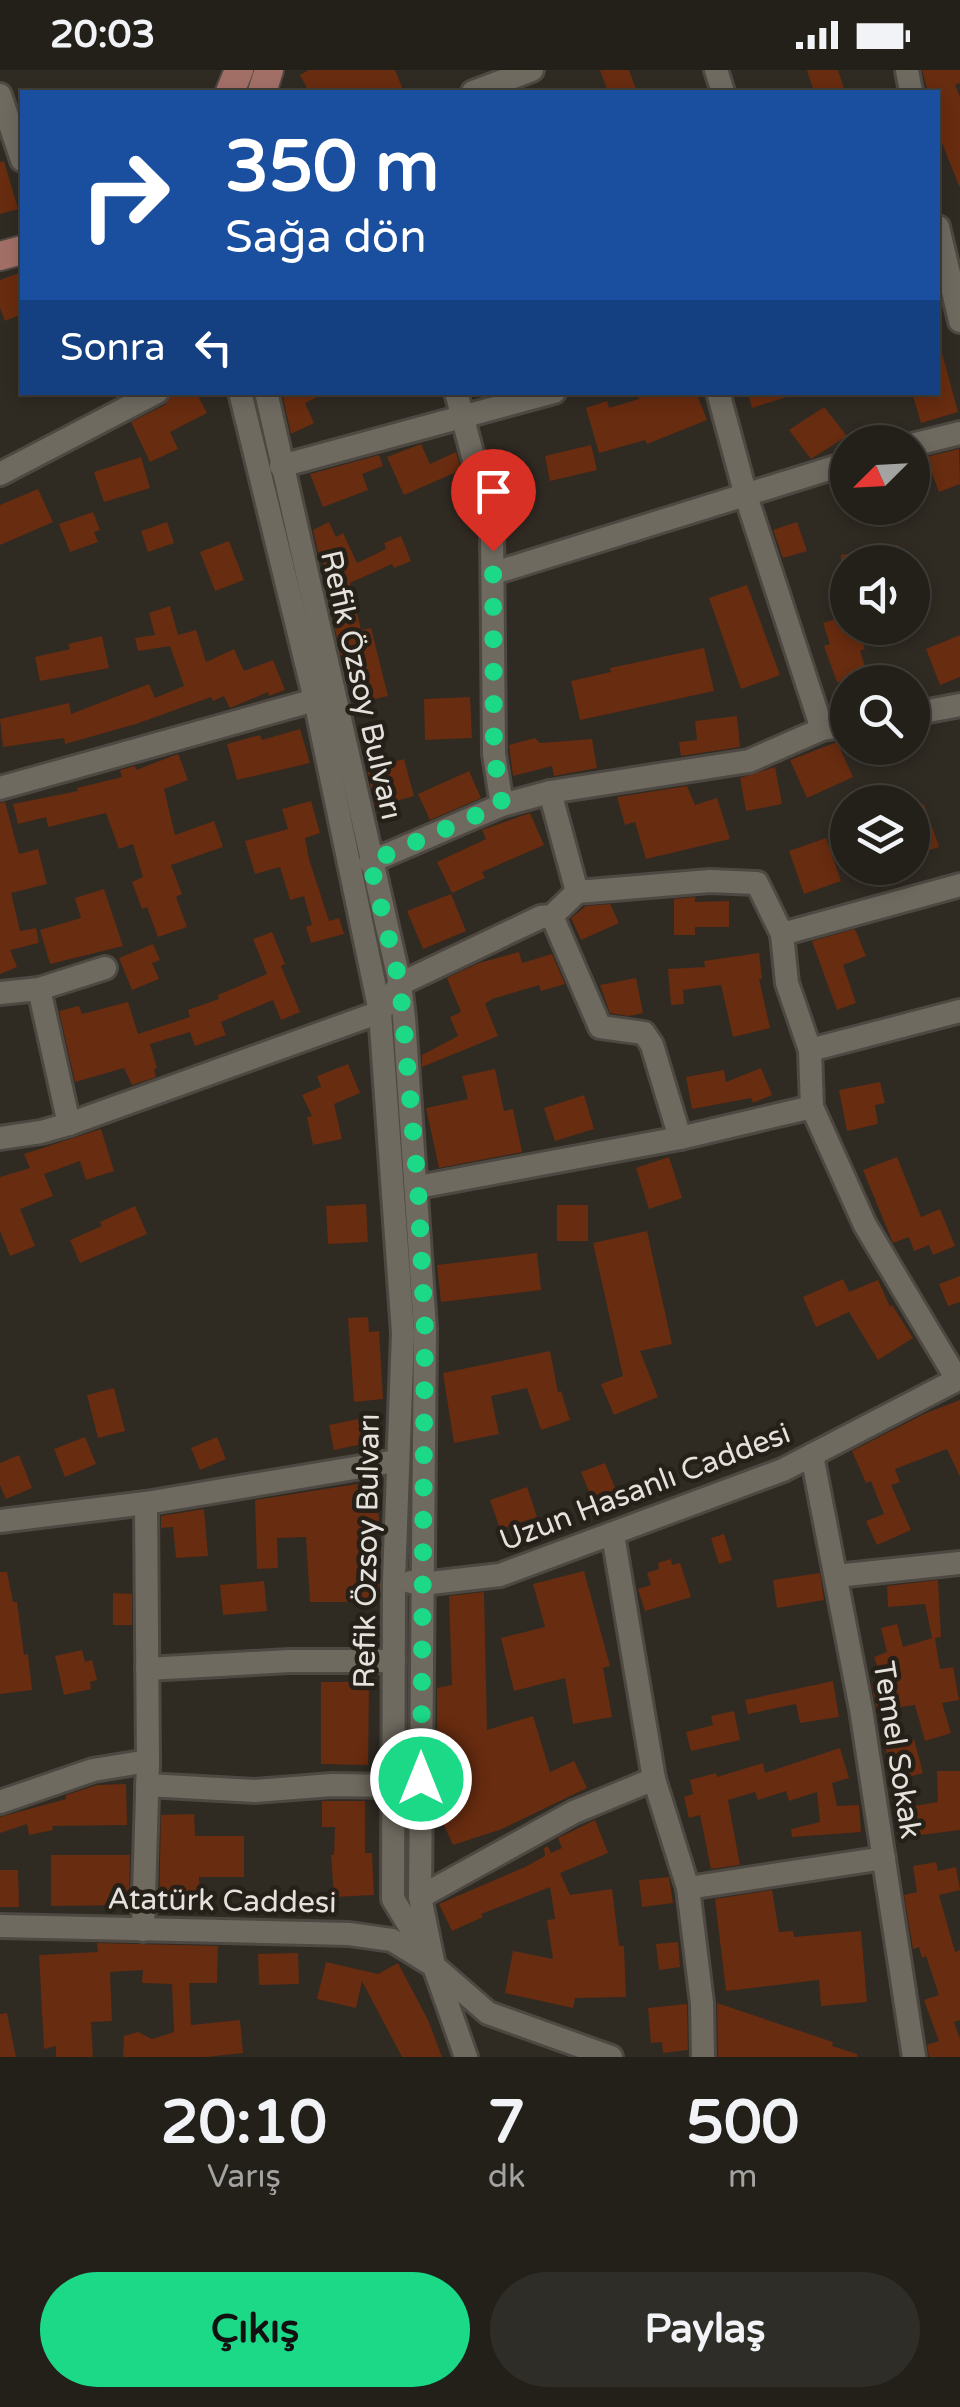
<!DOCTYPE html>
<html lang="tr">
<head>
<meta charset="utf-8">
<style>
	:root { --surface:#23201a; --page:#2f2d27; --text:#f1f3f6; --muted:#a3a3a2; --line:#403e39; --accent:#1cd988 }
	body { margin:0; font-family:"Varela Round",sans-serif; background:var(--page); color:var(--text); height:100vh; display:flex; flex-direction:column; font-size:38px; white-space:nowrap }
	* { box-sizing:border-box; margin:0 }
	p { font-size:32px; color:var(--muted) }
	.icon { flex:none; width:55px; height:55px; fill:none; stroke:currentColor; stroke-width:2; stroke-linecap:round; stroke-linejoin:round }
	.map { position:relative; height:1987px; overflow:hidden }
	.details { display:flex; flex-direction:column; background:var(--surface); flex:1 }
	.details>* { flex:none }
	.guide { position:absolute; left:20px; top:20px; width:920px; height:305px; border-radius:0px; box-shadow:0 5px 15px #0003,0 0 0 2px var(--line); background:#1a4fa0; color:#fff; overflow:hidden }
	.needle { width:65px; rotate:246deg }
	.tools { position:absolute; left:830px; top:355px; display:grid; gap:20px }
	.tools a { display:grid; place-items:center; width:100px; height:100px; border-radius:50%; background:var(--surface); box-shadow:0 5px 15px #0003,0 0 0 2px var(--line); font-size:50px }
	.pin { position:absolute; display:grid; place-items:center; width:85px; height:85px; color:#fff; margin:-102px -42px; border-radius:50% 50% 50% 0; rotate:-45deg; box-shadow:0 0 10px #0007 }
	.pin .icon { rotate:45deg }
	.me { position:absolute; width:110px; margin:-55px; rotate:0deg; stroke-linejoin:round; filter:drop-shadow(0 0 8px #0008) }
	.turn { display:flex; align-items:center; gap:35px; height:210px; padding:0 40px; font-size:45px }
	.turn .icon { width:130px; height:130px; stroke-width:2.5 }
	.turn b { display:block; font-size:70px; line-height:85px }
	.then { display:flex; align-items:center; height:95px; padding:0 40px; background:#0003; gap:20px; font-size:38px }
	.eta { display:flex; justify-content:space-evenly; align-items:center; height:170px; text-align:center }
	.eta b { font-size:60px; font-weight:800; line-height:70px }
	.primary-button { display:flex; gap:20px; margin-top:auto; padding:20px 40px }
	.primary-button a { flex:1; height:115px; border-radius:60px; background:var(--accent); color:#111; font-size:40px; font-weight:800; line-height:115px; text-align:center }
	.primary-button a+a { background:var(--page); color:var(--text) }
	.status { display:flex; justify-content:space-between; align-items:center; height:70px; padding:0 50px; background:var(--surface); direction:ltr }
	.status svg { height:28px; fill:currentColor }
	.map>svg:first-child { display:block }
	.building { fill:#682c10 }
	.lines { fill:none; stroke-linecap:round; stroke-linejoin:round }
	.minor-casing { stroke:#4d4841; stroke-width:28 }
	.major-casing { stroke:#4d4841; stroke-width:32 }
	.minor { stroke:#6f6a60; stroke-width:22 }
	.major { stroke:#a26f67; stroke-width:28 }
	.route { stroke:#1cd988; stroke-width:18; stroke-dasharray:0 32.4 }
	.labels { text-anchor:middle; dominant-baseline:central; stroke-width:9; stroke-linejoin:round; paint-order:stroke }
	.street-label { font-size:30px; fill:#e5e1dc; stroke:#252018 }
</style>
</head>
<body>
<div class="status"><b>20:03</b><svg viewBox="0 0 49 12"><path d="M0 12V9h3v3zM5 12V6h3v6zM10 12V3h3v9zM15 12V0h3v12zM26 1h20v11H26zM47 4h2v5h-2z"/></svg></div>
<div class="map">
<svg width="960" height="1987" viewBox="0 0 960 1987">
	<rect width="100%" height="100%" fill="#2f2a22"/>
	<g class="building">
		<path d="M309 0H395L404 22H309L300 5Z"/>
		<path d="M600 0H629L637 22H608Z"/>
		<path d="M807 0H838L845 22H814Z"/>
		<path d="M922 0H960V13L955 15 960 27V118L938 63V22H928Z"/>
		<path d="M4 91 18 139 0 144V92Z"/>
		<path d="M22 202V244L5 251 0 238V210Z"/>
		<path d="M938 283H942L958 342 921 353 912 322H938Z"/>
		<path d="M172 322H196L207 343 170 362 178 379 150 392 131 352 165 335Z"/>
		<path d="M295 322H328L305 333 314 353 291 364 283 328Z"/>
		<path d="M636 322H696L707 350 647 374 645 370 599 383 586 338 607 331 609 338 639 329Z"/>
		<path d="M748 322H790V326L752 338Z"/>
		<path d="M824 337 847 366 811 389 789 360Z"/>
		<path d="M421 374 430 394 456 382 461 400 404 425 387 387Z"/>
		<path d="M591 375 597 400 550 411 545 386Z"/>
		<path d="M959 379 960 414 939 422 926 387Z"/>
		<path d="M379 385 383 396 362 404 368 420 323 437 310 404Z"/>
		<path d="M141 387 150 418 104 432 94 402Z"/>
		<path d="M38 419 53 452 0 475V435Z"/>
		<path d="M93 442 100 460 94 462 98 472 70 482 59 454Z"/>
		<path d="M167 452 174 473 148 482 141 461Z"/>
		<path d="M329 452 336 467 343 463 357 493 386 479 384 473 401 466 411 491 394 498 392 494 350 513 361 560 371 558 388 626 357 633 348 595 343 596 324 508 329 506 318 482 313 460Z"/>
		<path d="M797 452 807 481 783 488 773 460Z"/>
		<path d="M229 471 244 510 215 521 200 482Z"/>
		<path d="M898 475 901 492H841V485Z"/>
		<path d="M747 515 780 605 741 619 709 528Z"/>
		<path d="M170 536 178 565 196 560 206 592 234 579 244 601 273 590 285 620 269 626 268 622 230 638 224 626 213 631 211 627 136 654 65 674 64 668 3 677 0 649 69 633 71 644 149 614 155 628 184 616 170 576 138 581 135 568 155 565 149 543Z"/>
		<path d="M842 547 846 558H857L865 579 860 581 870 612H837L824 576 830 574 823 553Z"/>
		<path d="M960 565V607L940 615 926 579Z"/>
		<path d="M102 566 109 598 40 611 35 587 70 579 68 574Z"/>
		<path d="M704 578 714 621 580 650 571 611 611 602 610 598Z"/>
		<path d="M470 627 472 668 425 670 424 629Z"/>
		<path d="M737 646 740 677 681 686 679 672 697 670 695 651Z"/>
		<path d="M300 659 310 693 237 710 227 674 260 665 262 670Z"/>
		<path d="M535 668 540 673 592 669 597 698 554 706 552 696 513 706 509 675Z"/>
		<path d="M837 672 853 707 807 728 790 690Z"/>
		<path d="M178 684 188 710 164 719 175 765 214 751 223 777 171 795 182 824 176 827 187 857 158 867 147 837 142 839 132 812 143 807 133 774 119 779 106 743 48 757 46 747 18 754 13 734 78 721 77 718 122 707 120 700 135 696 136 700Z"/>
		<path d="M404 689 414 726 375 737 367 699Z"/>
		<path d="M775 697 782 734 746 741 740 708Z"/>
		<path d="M469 701 481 728 430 750 418 724Z"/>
		<path d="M687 716 695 735 717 728 730 769 646 789 635 752 625 755 617 727Z"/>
		<path d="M311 731 320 763 305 768 309 789 329 851 339 848 344 864 311 873 306 857 312 855 304 826 290 830 280 797 255 804 245 771 288 759 282 739Z"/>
		<path d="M5 732 19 784 38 779 47 814 11 823 20 861 36 858 39 873 10 880 17 897 0 904V733Z"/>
		<path d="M924 734 939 777 912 786V738Z"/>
		<path d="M530 743 544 775 482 802 485 808 452 823 437 792 486 769 482 760Z"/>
		<path d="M826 768 841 811 804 824 789 781Z"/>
		<path d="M104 819 123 876 50 894 40 860 81 848 75 828Z"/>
		<path d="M451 824 466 861 423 879 407 841Z"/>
		<path d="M695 827V832L729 831V857H695V865H674V829Z"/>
		<path d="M610 834 619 853 581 870 571 848 586 836Z"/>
		<path d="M855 859 866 886 843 895 856 933 837 940 812 871Z"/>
		<path d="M272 862 285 894 281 896 300 942 281 950 273 930 221 952 226 965 195 976 190 962 150 974 157 998 154 999 156 1007 132 1015 124 998 75 1012 59 941 79 936 82 944 128 932 138 964 190 947 188 940 219 929 218 925 267 904 253 869Z"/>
		<path d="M153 874 160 890 152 893 159 909 132 920 119 888Z"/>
		<path d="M519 882 522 893 552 884 565 914 541 921 539 915 492 929 485 934 498 966 422 997V985L458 966 450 947 461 942 447 908 479 893Z"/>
		<path d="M759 883 762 909H759L770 958 733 967 721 915 683 920 684 934 671 935 668 899 705 897 704 891Z"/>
		<path d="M636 908 643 943 629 946 610 943 600 915Z"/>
		<path d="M348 994 360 1023 334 1034 342 1069 313 1075 307 1047 312 1046 302 1025 321 1017 317 1006Z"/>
		<path d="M761 998 772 1025 753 1033 751 1028 692 1039 686 1007 724 1000 726 1012Z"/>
		<path d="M495 999 504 1041 513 1039 522 1082 439 1098 426 1038 468 1029 462 1006Z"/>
		<path d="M880 1012 885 1033 875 1035 878 1054 847 1061 839 1020Z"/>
		<path d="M584 1025 594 1059 555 1071 544 1038Z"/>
		<path d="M101 1059 114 1101 86 1110 80 1091 44 1104 53 1126 20 1139 35 1176 10 1186 0 1161V1107L30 1098 24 1084Z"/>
		<path d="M669 1087 682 1128 649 1139 636 1098Z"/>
		<path d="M897 1087 921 1147 940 1139 955 1176 933 1185 929 1175 914 1181 909 1167 893 1173 863 1100Z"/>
		<path d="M366 1134 368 1172 328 1174 326 1136Z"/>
		<rect x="557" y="1135" width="31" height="36"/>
		<path d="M135 1136 147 1164 80 1193 70 1170 102 1156 100 1152Z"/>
		<path d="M647 1161 672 1274 640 1281 658 1327 614 1345 601 1314 623 1306 593 1173Z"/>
		<path d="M537 1183 541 1220 441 1232 437 1195Z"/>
		<path d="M960 1206V1232L948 1236 939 1214Z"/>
		<path d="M843 1209 849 1222 878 1210 890 1237 892 1235 913 1268 878 1290 849 1242 816 1257 803 1227Z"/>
		<path d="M368 1247 369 1262 379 1261 383 1329 354 1332 348 1248Z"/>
		<path d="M550 1281 558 1322 561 1321 570 1350 541 1360 527 1318 491 1326 499 1364 454 1373 443 1303Z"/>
		<path d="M114 1318 125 1361 98 1368 87 1325Z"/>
		<path d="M960 1330V1407L947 1379 895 1399 900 1412 891 1415 911 1460 877 1475 866 1451 884 1444 871 1411 866 1413 852 1381 926 1343Z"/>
		<path d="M358 1349 363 1374 334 1380 329 1355Z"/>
		<path d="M85 1367 96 1394 65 1407 54 1379Z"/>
		<path d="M217 1367 226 1389 200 1400 191 1378Z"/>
		<path d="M19 1385 32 1418 6 1429 0 1415V1393Z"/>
		<path d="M605 1393 616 1420 592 1429 581 1402Z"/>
		<path d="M376 1411 379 1451 368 1452 371 1501H379V1532H310L306 1467 277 1468 278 1498 257 1499 255 1430Z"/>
		<path d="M527 1417 537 1447 500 1459 490 1430Z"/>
		<path d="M204 1439 208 1486 176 1488 173 1457 161 1458V1446Z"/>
		<path d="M724 1464 732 1490 719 1494 711 1468Z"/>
		<path d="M671 1489 672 1495 680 1493 691 1527 645 1541 638 1519 651 1515 647 1503 659 1499 658 1493Z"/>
		<path d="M584 1501 610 1596 603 1598 612 1647 573 1654 565 1608 514 1621 501 1568 545 1557 533 1514Z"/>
		<path d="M0 1502H7L13 1532H17L24 1585 28 1584 32 1620 0 1624Z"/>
		<path d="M820 1503 824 1530 777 1538 773 1510Z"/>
		<path d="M938 1510 941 1567 935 1568 940 1599 953 1597 959 1630 942 1633 951 1663 925 1671 915 1635 877 1640 872 1616 883 1613 874 1587 887 1582 881 1558 897 1554 903 1577 932 1568 925 1534 888 1537 887 1516Z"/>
		<path d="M264 1511 267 1541 223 1545 220 1515Z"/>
		<path d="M484 1522 487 1660 533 1646 550 1702 574 1691 587 1718 502 1759 453 1775 437 1740V1618L452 1615 449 1526Z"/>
		<path d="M113 1523 132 1524V1555H113Z"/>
		<path d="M82 1580 85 1592 92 1590 97 1610 90 1612 91 1619 64 1625 55 1586Z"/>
		<path d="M833 1611 839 1647 800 1653 796 1634 748 1644 745 1630Z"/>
		<path d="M321 1612H369L368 1695 321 1694Z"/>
		<path d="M734 1641 740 1670 691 1681 686 1662 713 1655 711 1646Z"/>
		<path d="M914 1669 923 1703 894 1711 885 1677Z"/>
		<path d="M840 1678 849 1708 832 1713 837 1736 859 1735 861 1762 792 1767 791 1759 820 1752 817 1722 789 1731 786 1721 758 1730 755 1722 728 1730 740 1795 711 1799 700 1745 689 1748 684 1727 693 1724 690 1710 716 1703 717 1707 763 1693 765 1703Z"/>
		<path d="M937 1701H960V1760L898 1768 896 1750 909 1748 908 1737 938 1732Z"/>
		<path d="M126 1714 127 1755 52 1756 53 1760 29 1765 27 1754 0 1763V1747L66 1729V1725L97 1715Z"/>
		<path d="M322 1731H365V1783H372L374 1825 334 1827 331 1785H334L335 1757H322Z"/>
		<path d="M194 1744 195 1766H244V1807H199L200 1836 159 1837 161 1745Z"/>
		<path d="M595 1750 608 1783 560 1803 570 1825 612 1819 619 1876H624L626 1927 575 1928 573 1938 505 1923 513 1881 553 1889 547 1850 555 1849 550 1817 481 1844 483 1847 452 1861 439 1834 525 1797 545 1786 544 1778 548 1776 551 1783 562 1778 558 1768Z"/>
		<path d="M51 1785H130L129 1835 51 1836Z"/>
		<path d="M936 1792 938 1801 956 1797 960 1820 939 1825 955 1882 960 1880V1950L954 1952 960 1969V1987H929L927 1975 939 1971 924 1930 939 1925 926 1886 922 1888 919 1877 913 1879 904 1825 917 1822 913 1796Z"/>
		<path d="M0 1800H18L19 1837H0Z"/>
		<path d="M669 1807 673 1833 642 1837 639 1810Z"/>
		<path d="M772 1820 779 1862 793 1861 794 1867 861 1861 867 1932 821 1936 819 1910 726 1921 715 1829Z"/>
		<path d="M678 1872 680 1897 659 1900 656 1874Z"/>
		<path d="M97 1873 218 1876 217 1913H189L191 1955 240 1950 243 1983 206 1987H123L124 1966 138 1962 152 1969 174 1962 172 1914 142 1913 143 1900 110 1902 112 1951 91 1952 93 1987H56V1976L44 1979 39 1885 98 1882Z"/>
		<path d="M298 1883 299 1914 259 1915 258 1884Z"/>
		<path d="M326 1892 378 1904 398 1893 428 1950 442 1987H402L362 1911 356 1938 317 1929Z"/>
		<path d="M717 1933 833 1972 832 1976 857 1984V1987H718Z"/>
		<path d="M687 1934 688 1980 663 1983 662 1972 651 1973 648 1938Z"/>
		<path d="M7 1943 16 1987H0V1944Z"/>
	</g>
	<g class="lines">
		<defs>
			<g id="minor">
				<path d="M716 0 723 22"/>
				<path d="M907 0 911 22"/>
				<path d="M473 22 532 0"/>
				<path d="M0 25 22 90"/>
				<path d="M938 157 960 251"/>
				<path d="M240 322 315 630 380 942 403 1263 394 1510 393 1829 424 1880"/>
				<path d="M266 322 400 914 404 948 425 1259 420 1827 434 1896 466 1987"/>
				<path d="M456 322 492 459 494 684 502 735"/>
				<path d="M718 322 746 426 822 659 848 655"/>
				<path d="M912 375 960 363"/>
				<path d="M281 396 554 322"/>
				<path d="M0 404 157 322"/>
				<path d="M494 503 848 393"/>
				<path d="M912 644 960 635"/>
				<path d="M0 718 315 630"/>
				<path d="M550 722 577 822"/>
				<path d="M370 792 502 735 550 722 749 691 822 659"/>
				<path d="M552 846 600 957 644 963 652 975 680 1068"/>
				<path d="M782 864 960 815"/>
				<path d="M39 919 69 1054"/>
				<path d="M0 923 39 919 105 898"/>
				<path d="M810 980 960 941"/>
				<path d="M0 1068 41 1062 69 1054 380 942 400 914 541 847 552 846 577 822 710 811 757 813 782 864 787 913 810 980 812 1037 865 1155 957 1309"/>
				<path d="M418 1117 680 1068 812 1037"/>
				<path d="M812 1385 861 1639 914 1987"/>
				<path d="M0 1451 146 1433 396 1391"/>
				<path d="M613 1465 654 1709 688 1818 702 1933 703 1987"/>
				<path d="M836 1506 960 1493"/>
				<path d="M411 1512 422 1514 500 1505 783 1400 960 1308"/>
				<path d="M147 1599 289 1591H394"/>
				<path d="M147 1715 255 1721 332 1715 394 1716"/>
				<path d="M0 1732 93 1700 148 1691"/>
				<path d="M688 1818 884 1788"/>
				<path d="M420 1827 574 1742 654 1709"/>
				<path d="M0 1856 349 1864 392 1870 434 1896 488 1943 611 1987"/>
				<path d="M143 1860 148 1691 146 1433"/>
			</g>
			<g id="major">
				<path d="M230 22 239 0"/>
				<path d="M262 22 269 0"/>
				<path d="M0 186 22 180"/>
			</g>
		</defs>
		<use href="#minor" class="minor-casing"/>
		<use href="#major" class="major-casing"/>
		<use href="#minor" class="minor"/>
		<use href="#major" class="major"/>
	</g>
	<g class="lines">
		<path class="route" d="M421 1709 425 1259 418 1117 400 914 370 792 502 734 494 684 493 481"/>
	</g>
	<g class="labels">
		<g class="street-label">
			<text transform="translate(361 615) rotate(77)">Refik Özsoy Bulvarı</text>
			<text transform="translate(645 1417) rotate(-21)">Uzun Hasanlı Caddesi</text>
			<text transform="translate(367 1481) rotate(-89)">Refik Özsoy Bulvarı</text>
			<text transform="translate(897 1680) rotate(81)">Temel Sokak</text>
			<text transform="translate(222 1831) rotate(1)">Atatürk Caddesi</text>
		</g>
	</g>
</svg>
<div class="tools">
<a><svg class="needle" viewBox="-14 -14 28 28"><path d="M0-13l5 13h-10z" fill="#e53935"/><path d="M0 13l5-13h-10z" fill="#a3a3a2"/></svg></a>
<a><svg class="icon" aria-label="sound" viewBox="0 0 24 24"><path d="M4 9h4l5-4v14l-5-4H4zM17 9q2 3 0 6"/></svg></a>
<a><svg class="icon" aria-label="search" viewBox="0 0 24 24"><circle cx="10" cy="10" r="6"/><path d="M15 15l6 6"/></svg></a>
<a><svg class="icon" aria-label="layers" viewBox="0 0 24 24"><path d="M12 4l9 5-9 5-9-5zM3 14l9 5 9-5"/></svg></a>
</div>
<div class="pin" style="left:493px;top:481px;background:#d93025"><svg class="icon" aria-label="arrive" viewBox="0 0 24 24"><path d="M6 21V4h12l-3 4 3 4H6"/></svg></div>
<svg class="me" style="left:421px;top:1709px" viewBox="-20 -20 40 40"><circle r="17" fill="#1cd988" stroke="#fff" stroke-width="3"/><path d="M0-11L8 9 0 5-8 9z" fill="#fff"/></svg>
<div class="guide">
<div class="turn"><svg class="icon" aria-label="right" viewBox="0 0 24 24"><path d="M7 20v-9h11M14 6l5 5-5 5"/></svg><div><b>350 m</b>Sağa dön</div></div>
<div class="then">Sonra<svg class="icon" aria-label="left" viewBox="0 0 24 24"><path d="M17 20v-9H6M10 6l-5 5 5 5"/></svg></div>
</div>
</div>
<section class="details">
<div class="eta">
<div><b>20:10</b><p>Varış</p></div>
<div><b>7</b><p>dk</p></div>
<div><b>500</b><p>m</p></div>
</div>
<div class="primary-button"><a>Çıkış</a><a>Paylaş</a></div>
</section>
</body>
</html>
